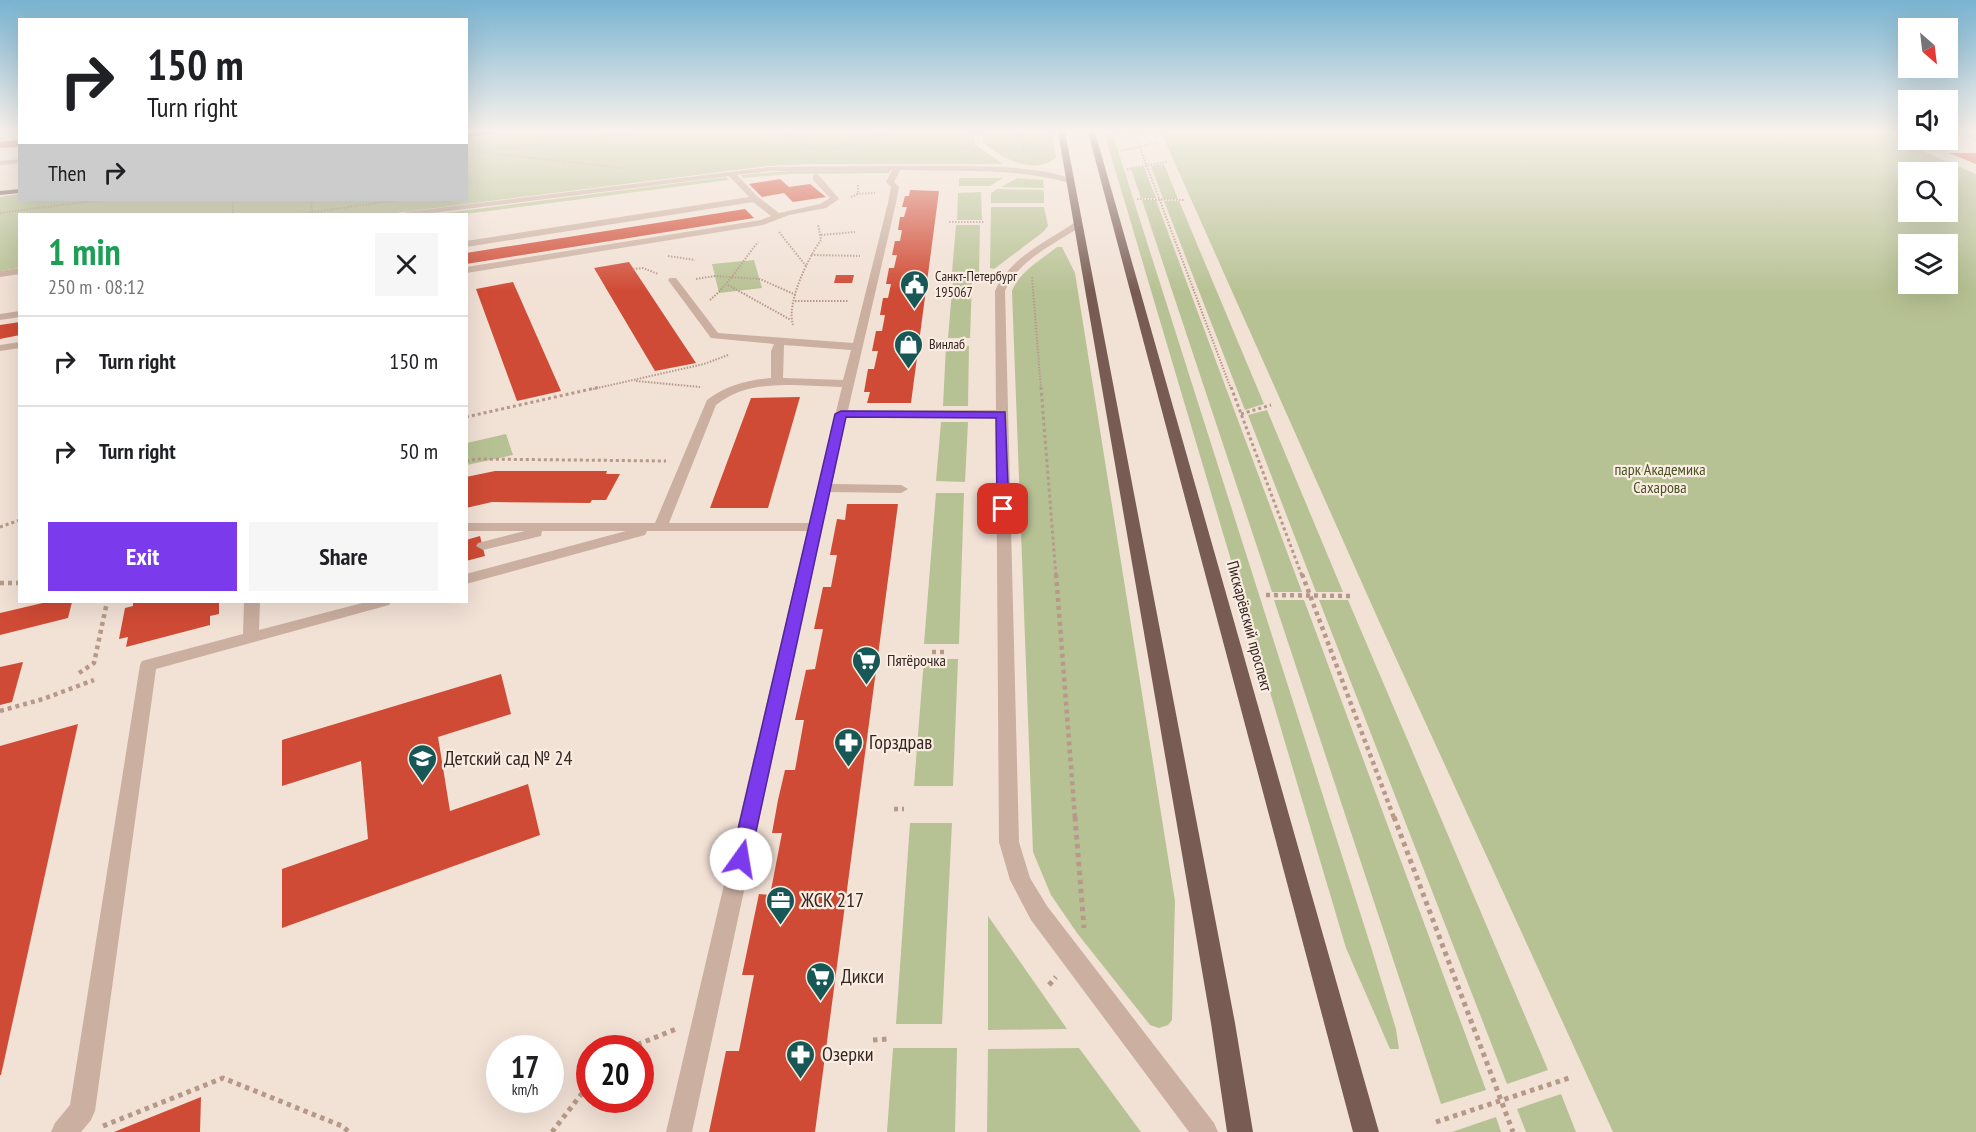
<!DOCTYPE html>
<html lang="en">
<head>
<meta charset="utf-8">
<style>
	:root { --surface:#fff; --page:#f6f6f6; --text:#202124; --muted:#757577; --line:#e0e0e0; --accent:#7c3aed }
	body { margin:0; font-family:"PT Sans Narrow",sans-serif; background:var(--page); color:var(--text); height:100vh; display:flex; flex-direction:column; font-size:22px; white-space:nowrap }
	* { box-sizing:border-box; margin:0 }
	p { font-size:20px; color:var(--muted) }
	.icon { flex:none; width:33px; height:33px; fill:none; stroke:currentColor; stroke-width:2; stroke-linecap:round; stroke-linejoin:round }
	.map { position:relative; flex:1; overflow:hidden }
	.panel { position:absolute; left:18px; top:213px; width:450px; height:390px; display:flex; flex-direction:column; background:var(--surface); border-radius:0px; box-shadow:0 6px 24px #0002 }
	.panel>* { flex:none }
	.banner { position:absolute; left:18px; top:18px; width:450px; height:183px; border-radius:0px; box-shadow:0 6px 24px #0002; background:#fff; color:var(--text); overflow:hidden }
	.needle { width:39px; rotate:152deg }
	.controls { position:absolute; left:1898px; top:18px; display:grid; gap:12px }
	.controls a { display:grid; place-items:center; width:60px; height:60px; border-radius:0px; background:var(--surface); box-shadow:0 6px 24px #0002; font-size:30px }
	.speed { position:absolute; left:486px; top:1035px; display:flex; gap:12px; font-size:30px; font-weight:700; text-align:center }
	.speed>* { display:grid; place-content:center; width:78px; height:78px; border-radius:50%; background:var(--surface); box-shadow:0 6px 24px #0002; line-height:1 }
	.speed small { font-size:15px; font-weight:400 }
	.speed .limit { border:9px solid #d22; background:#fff; color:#111 }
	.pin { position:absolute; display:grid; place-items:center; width:51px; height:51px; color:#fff; margin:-26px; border-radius:12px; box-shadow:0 3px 9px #0006 }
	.me { position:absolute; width:66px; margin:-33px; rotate:13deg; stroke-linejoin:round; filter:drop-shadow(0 0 4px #0008) }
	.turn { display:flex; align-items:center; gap:21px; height:126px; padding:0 30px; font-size:27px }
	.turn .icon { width:78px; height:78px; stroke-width:2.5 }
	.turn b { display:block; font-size:42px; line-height:51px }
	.then { display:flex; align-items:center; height:57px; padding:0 30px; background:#0003; gap:12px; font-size:22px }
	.round { display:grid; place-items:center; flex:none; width:63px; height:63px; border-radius:0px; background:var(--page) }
	.overview { display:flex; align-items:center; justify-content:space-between; height:102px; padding:0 30px }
	h1 { font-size:36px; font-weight:700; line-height:45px; color:#1e9e55 }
	.primary-button { display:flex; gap:12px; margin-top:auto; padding:12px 30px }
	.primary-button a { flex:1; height:69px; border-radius:0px; background:var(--accent); color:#fff; font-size:24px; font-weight:700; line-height:69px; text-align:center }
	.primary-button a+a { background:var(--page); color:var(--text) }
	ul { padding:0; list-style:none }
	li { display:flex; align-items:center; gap:18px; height:90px; padding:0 30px; border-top:2px solid var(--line) }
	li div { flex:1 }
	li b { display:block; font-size:22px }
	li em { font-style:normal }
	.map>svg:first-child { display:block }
	.green { fill:#b7c294; fill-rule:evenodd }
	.building { fill:#d04b35 }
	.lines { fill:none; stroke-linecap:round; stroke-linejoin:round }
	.path-far3 { stroke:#b7998a; stroke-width:2; stroke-dasharray:1.5 1.5; stroke-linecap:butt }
	.path-far2 { stroke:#b7998a; stroke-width:3; stroke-dasharray:3 3; stroke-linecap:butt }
	.path-far1 { stroke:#b7998a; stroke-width:4.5; stroke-dasharray:4 4; stroke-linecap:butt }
	.path { stroke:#b7998a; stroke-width:5; stroke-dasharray:4.5 4.5; stroke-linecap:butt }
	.minor { fill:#cbafa0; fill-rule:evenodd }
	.major { fill:#785c53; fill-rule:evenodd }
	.route { fill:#7c3aed; stroke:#51269a; stroke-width:1.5 }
	.labels { text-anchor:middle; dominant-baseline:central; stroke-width:4.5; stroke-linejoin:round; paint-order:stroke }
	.far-poi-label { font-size:14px; fill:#342724; stroke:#faece1; text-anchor:start }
	.park-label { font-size:16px; fill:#485426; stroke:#faece1 }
	.street-label { font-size:16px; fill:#342724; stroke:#faece1 }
	.poi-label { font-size:16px; fill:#342724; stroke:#faece1; text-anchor:start }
	.near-poi-label { font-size:20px; fill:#342724; stroke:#faece1; text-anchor:start }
</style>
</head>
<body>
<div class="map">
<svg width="1976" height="1132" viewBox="0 0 1976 1132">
	<rect width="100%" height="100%" fill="#f2e1d5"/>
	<g class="green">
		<path d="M523 132H974V144L1003 164H813L767 166 388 214H20L19 268 0 271V197L19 194 20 200H466L467 139Z"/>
		<path d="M983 132H1052L1056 158C1029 176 1005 158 983 143Z"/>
		<path d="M1104 132H1112L1371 947 1396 1029 1399 1049H1390L1346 948Z"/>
		<path d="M1161 132H1887L1914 144H1906L1976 174V1132H1613L1378 619ZM1908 172H1947V212H1908ZM1908 244H1947V284H1908Z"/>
		<path d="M1164 164 1178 199H1163L1151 166Z"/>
		<path d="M1144 167 1156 198H1141L1131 169Z"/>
		<path d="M890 170 889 173 790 174 743 178 741 175 790 171Z"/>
		<path d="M726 177 729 180 465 214H437Z"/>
		<path d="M959 178H1003L990 186H959Z"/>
		<path d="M1017 178 1043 180 1044 188 1001 187Z"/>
		<path d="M997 189 1042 190 1044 191V203H991V193Z"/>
		<path d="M981 192 982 220H957L958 193Z"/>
		<path d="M1142 200H1156L1302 592H1272Z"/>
		<path d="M1164 201H1179L1264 404 1245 410Z"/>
		<path d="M991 207H1044L1048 226 1043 232 994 269 990 268Z"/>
		<path d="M956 225H980L979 272H952Z"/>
		<path d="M1057 247H1062L1075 273 1175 901 1172 1020 1168 1025 1159 1028 1150 1025 1077 933 1051 895 1033 852 1012 291C1019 272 1042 259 1057 247Z"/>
		<path d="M754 260 762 288 719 293 712 264Z"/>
		<path d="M953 279H972L970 338H948Z"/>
		<path d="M946 346H969L968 406H943Z"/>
		<path d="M1267 410 1343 592H1316L1248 415Z"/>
		<path d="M941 422H968L965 482 936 481Z"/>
		<path d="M506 434 513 455 467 465V443Z"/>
		<path d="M936 493H964L959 644H924Z"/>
		<path d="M1274 600H1304L1486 1090 1441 1104Z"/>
		<path d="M1319 600H1348L1548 1070 1507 1084Z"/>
		<path d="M924 659H958L953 786H914Z"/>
		<path d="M910 823H952L942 1024H896Z"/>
		<path d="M988 916 1067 1029 988 1030Z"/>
		<path d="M893 1048H957L955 1132H887Z"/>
		<path d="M1079 1048 1141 1132H987L988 1049Z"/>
		<path d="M1561 1094 1576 1132H1526L1517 1109Z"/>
		<path d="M1496 1117 1501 1132H1452Z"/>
	</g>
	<g class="building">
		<path d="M20 140V147L0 148V142Z"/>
		<path d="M1949 153H1976V164Z"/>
		<path d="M780 179 789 187 810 184 826 197 793 202 784 193 762 197 749 184Z"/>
		<path d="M910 190 939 191 911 403H867L870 392H864L868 369H874L878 351H872L876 331H882L885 315H880L883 298H888L891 284H886L889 268H894L897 255H892L895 241H900L902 230H898L900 217H904L907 207H902L905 196H909Z"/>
		<path d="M745 209 754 218 466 264V253Z"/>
		<path d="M629 262 674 330 696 363 655 371 594 268Z"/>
		<path d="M836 275H854L852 283H834Z"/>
		<path d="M513 282 561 391 517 401 476 289Z"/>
		<path d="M20 322V335L0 339V325Z"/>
		<path d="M800 397 768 508H710L751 398Z"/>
		<path d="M495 471H607L606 474H620L606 500H592L590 503 492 502 466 508V477Z"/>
		<path d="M847 504H898L815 1132H709L726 1051H739L754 975H742L759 894 770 895 782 833H772L778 800 785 770H795L804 720H795L806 670 815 669 823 629H814L823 587H831L837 555H830L837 519 845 520Z"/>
		<path d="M480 536 485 556 466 561V540Z"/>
		<path d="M47 602H72L68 618 0 635V613Z"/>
		<path d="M133 602H219V614L210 616V625L126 647 128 637 119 639 125 608 133 606Z"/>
		<path d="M23 662 12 702 0 705V667Z"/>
		<path d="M501 674 511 714 438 737 450 811 528 784 540 835 282 928V869L368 839 361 761 282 786V740Z"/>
		<path d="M78 724 1 1075H0V746Z"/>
		<path d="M201 1097 200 1132H114Z"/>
	</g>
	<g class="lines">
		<g class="path-far3">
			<path d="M779 132 819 152"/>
			<path d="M1023 132 1024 154"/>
			<path d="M1134 132 1231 389"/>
			<path d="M0 138 20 136"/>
			<path d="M500 149 639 132"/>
			<path d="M830 150 890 132"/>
			<path d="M954 150 979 141"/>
			<path d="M1121 151 1159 142"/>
			<path d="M478 152 623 168"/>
			<path d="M1127 169 1167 162"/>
			<path d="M856 194 875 193"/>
			<path d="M851 197 858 194V185"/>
			<path d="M1137 199 1184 200"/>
			<path d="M233 200V214"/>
			<path d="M311 200 312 214"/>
			<path d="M0 213 100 200"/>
			<path d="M300 214 398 200"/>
			<path d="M949 222H984"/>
			<path d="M779 232 806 266"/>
			<path d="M821 235 855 232"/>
			<path d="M811 255 860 256"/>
			<path d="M668 256 695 260"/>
			<path d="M633 269 643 268 658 274"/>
			<path d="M1032 277 1041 389"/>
			<path d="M696 279 715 276 760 279 796 295"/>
			<path d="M728 285 791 320"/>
			<path d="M710 300C729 284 742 262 758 242"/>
			<path d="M795 301H848"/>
			<path d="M793 325C786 303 808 258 821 240L818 224"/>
			<path d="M636 381 700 387"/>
			<path d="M593 389 704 364 728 355"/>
		</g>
		<g class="path-far2">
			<path d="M1041 387 1056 576"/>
			<path d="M1231 387 1302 576"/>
			<path d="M1241 414 1271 405"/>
			<path d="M466 417 600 387"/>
			<path d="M466 461 478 459 666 461"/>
			<path d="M0 527 20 520"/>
		</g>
		<g class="path-far1">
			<path d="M1056 574 1075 818"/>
			<path d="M1302 574 1394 818"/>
			<path d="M0 583H20"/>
			<path d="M1266 595 1352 596"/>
			<path d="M932 652H945"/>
			<path d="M79 673 94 663 107 602"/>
			<path d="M0 711 43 699 94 680"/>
			<path d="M894 809H904"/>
		</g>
		<g class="path">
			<path d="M1075 817 1084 928"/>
			<path d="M1394 817 1513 1132"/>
			<path d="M1049 985 1056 977"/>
			<path d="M873 1040 888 1039"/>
			<path d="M629 1048 676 1029"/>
			<path d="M1436 1122 1569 1078"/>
			<path d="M103 1126 223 1078 342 1126 349 1132"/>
			<path d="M552 1132 590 1083"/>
		</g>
		<g class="minor">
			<path d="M1896 132 1908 133V138L1897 133Z"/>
			<path d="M1954 132H1965L1976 137V141Z"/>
			<path d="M1913 140H1922L1941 147 1934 149Z"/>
			<path d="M20 159V163L0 165V161Z"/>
			<path d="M897 166C934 167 1047 162 1073 181L1069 183C1015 167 956 172 900 170L894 182 899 187 896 203 848 410H996L995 291C1009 258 1046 242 1074 223H1080V227C1054 244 1017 261 1005 291L1019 842 1030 878 1047 906 1214 1123 1218 1132H1189L1031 920 1010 880 999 842 996 418H846L832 484 901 485 908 489 901 493 830 492 692 1132H666L807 531H647L645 535 466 584V574L626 531H542L541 536 483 550 476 546 478 543 525 531H466V523H655L707 400C727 385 747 380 771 378V351L774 344 711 338 668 280 670 278H676L718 333 853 343 888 203 891 187 886 182 892 170 770 171 737 175 758 197 779 213 820 204 830 198 813 180V175L817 173 839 199 826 208 789 215 763 225 466 273V267L761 220 771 216 753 202 466 247V241L749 197 729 176 425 214H405L406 212 770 167ZM784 345 851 350 843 380 783 378ZM794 385 842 387 809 523H669L716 405C740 386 765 385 794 385Z"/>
			<path d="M20 268V274L0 277V271Z"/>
			<path d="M20 311V317L0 320V314Z"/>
			<path d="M20 342V348L0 351V345Z"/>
			<path d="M244 602H260L259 630 366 602H391L389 605 156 669 95 1111 91 1120 81 1132H51L55 1123 70 1105 140 665 142 661 243 634Z"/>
		</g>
		<g class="major">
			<path d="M477 132H498L466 138V134Z"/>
			<path d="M1058 132H1065L1235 1023 1253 1132H1227L1211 1023Z"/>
			<path d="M1088 132H1095L1379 1132H1353Z"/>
			<path d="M20 189V193L0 195V191Z"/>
		</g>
	</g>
	<linearGradient id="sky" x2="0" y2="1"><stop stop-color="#79b3d1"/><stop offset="0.45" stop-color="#f9f2ec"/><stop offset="1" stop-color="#f9f2ec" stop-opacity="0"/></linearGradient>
	<rect width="1976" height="291" fill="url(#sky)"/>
	<path class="route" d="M841 411 1005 412 1009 509 1003 513 997 509 996 418 846 417 750 859 747 864 741 866 734 864 731 859 835 414Z"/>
	<defs>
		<symbol id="civic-pin" viewBox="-11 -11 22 30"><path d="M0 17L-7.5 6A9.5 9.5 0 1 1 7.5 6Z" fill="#175856" stroke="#faece1"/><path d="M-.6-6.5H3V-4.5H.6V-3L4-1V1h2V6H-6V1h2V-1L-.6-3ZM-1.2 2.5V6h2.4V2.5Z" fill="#fff"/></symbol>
		<symbol id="shop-pin" viewBox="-11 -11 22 30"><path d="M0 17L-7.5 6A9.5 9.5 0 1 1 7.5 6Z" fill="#175856" stroke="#faece1"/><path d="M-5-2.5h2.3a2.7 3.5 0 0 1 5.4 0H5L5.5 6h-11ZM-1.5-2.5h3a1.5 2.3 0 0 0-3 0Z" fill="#fff"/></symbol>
		<symbol id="supermarket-pin" viewBox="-11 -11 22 30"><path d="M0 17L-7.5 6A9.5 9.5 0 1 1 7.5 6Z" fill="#175856" stroke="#faece1"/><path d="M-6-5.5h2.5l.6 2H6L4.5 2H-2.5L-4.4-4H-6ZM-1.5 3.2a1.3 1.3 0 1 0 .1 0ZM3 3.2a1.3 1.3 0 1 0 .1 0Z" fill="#fff"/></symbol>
		<symbol id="pharmacy-pin" viewBox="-11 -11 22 30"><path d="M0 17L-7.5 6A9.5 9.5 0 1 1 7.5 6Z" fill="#175856" stroke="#faece1"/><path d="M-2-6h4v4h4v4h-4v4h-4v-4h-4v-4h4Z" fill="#fff"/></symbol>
		<symbol id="school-pin" viewBox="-11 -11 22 30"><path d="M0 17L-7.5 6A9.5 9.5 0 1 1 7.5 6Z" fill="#175856" stroke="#faece1"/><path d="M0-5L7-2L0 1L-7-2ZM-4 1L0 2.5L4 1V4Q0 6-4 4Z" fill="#fff"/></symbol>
		<symbol id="office-pin" viewBox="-11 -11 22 30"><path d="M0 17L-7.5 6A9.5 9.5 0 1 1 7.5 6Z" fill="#175856" stroke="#faece1"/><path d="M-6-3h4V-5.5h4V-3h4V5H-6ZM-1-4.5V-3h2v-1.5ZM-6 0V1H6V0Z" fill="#fff"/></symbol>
	</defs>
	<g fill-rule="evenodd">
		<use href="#civic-pin" x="898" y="268" width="33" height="45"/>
		<use href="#shop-pin" x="892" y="328" width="33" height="45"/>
		<use href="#supermarket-pin" x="850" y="644" width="33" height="45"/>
		<use href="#pharmacy-pin" x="832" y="726" width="33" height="45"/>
		<use href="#school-pin" x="406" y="742" width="33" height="45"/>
		<use href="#office-pin" x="764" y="884" width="33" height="45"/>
		<use href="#supermarket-pin" x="804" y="960" width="33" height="45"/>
		<use href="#pharmacy-pin" x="784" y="1038" width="33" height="45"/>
	</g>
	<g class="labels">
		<g class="far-poi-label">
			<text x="935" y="276">Санкт-Петербург<tspan x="935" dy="16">195067</tspan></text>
			<text x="929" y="344">Винлаб</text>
		</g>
		<g class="park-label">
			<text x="1660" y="469">парк Академика<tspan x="1660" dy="18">Сахарова</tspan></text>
		</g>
		<g class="street-label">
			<text transform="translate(1250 626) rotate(75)">Пискарёвский проспект</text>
		</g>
		<g class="poi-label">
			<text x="887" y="660">Пятёрочка</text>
		</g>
		<g class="near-poi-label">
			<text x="869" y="742">Горздрав</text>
			<text x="444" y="758">Детский сад № 24</text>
			<text x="801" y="900">ЖСК 217</text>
			<text x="841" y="976">Дикси</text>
			<text x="822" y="1054">Озерки</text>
		</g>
	</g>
</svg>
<div class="controls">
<a><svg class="needle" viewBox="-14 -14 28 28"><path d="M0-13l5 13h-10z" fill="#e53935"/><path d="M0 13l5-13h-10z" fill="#757577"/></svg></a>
<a><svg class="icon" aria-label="sound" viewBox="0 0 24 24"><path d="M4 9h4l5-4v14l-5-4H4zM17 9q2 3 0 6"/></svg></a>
<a><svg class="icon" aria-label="search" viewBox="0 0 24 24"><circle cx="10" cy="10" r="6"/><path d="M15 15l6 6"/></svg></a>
<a><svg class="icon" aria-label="layers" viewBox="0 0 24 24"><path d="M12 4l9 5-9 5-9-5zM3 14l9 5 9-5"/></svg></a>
</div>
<div class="speed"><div>17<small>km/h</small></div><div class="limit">20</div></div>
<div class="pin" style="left:1003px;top:509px;background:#d93025"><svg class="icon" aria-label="arrive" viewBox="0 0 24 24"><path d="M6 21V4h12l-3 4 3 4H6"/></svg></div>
<svg class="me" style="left:741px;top:859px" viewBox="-20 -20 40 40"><circle r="19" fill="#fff"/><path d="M0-13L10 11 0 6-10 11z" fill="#7c3aed"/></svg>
<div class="banner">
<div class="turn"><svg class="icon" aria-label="right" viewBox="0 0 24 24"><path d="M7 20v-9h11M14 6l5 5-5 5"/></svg><div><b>150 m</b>Turn right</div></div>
<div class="then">Then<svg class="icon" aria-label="right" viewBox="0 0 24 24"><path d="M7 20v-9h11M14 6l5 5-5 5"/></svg></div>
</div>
<section class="panel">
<div class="overview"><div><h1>1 min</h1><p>250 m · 08:12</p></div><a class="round"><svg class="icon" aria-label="close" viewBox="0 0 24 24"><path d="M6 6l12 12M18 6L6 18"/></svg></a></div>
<ul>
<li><svg class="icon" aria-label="right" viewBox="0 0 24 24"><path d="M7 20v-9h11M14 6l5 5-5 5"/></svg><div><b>Turn right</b></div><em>150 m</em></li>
<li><svg class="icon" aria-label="right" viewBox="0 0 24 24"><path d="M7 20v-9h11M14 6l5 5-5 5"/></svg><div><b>Turn right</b></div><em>50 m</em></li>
</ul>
<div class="primary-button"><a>Exit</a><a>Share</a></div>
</section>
</div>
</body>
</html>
